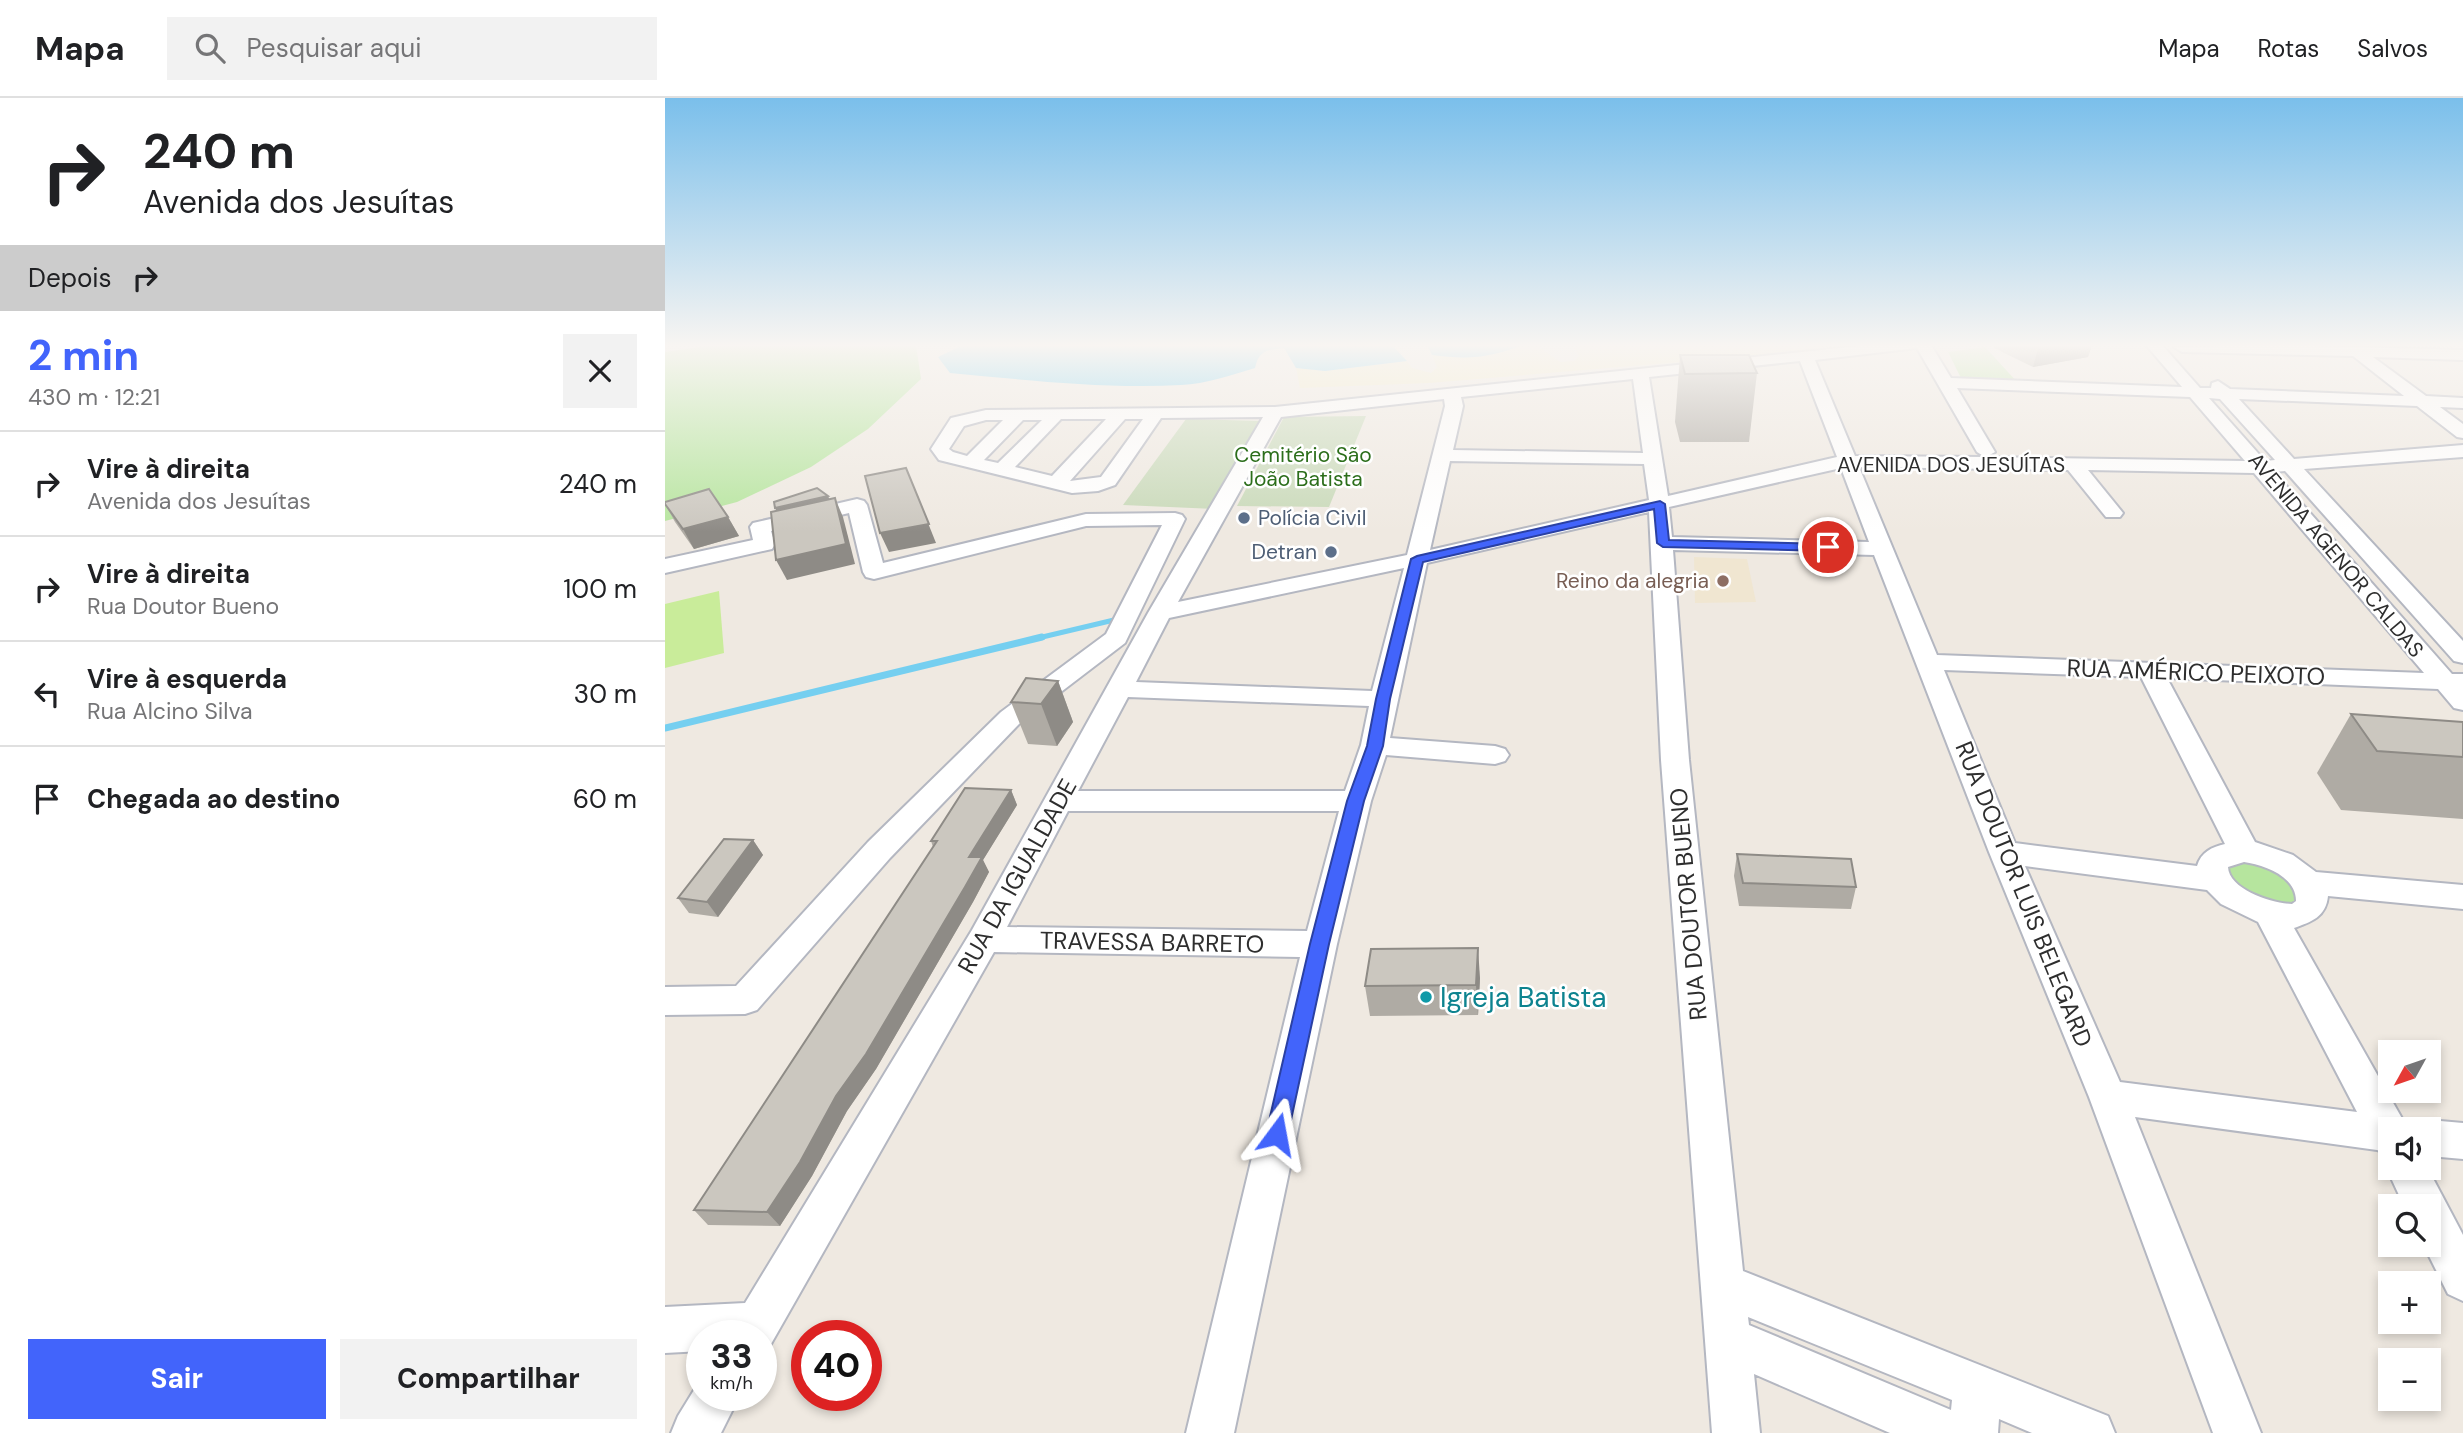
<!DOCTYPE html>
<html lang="pt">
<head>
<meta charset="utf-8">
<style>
	:root { --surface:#fff; --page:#f2f2f2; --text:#202124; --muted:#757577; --line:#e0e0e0; --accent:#4264fb }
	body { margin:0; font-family:"DM Sans",sans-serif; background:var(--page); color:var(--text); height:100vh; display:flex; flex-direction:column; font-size:26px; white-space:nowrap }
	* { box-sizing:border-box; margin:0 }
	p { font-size:23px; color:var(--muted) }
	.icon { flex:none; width:38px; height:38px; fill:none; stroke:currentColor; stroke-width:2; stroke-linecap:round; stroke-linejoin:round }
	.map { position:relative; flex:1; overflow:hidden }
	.panel { display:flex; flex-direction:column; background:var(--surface); width:665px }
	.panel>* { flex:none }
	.guide { background:#fff; color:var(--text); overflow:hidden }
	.needle { width:46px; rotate:230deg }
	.tools { position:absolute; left:1713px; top:942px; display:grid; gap:14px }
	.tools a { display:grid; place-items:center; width:63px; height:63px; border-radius:0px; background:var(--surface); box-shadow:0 4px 10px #0003; font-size:35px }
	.speed { position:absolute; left:21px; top:1222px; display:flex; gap:14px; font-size:35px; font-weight:700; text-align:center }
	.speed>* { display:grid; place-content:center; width:91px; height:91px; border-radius:50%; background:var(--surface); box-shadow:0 4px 10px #0003; line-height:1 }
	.speed small { font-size:18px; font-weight:400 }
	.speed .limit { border:10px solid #d22; background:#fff; color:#111 }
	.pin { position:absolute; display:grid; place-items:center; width:60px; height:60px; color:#fff; margin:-30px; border:4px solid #fff; border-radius:50%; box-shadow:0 2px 7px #0007 }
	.me { position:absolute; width:77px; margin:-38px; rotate:13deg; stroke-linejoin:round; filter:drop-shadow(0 0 5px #0008) }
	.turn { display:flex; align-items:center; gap:24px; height:147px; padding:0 28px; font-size:32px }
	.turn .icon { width:91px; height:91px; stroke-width:2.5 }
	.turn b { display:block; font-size:49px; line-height:60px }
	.then { display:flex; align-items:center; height:66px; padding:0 28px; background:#0003; gap:14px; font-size:26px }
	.round { display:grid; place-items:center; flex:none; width:74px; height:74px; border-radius:0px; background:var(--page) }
	.head { display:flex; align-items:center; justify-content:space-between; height:119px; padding:0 28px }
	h1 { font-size:42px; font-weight:700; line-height:52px; color:var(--accent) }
	.button { display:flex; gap:14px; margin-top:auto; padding:14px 28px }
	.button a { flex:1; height:80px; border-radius:0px; background:var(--accent); color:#fff; font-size:28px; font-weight:700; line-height:80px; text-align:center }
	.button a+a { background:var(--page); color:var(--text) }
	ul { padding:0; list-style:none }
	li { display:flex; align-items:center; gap:21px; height:105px; padding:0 28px; border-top:2px solid var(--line) }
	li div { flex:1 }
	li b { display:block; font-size:26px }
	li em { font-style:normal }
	header { display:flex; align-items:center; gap:42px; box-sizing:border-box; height:98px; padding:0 35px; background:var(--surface); border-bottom:2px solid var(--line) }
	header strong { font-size:33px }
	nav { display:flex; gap:38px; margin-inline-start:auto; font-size:24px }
	.search { width:490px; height:63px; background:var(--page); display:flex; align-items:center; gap:18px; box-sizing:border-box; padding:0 24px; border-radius:0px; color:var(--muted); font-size:26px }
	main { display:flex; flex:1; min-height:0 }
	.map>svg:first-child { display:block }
	.education { fill:#f0e6d1 }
	.green { fill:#b6e59e }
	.sand { fill:#f3ecc5 }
	.cemetery { fill:#c8d9b8 }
	.pitch { fill:#c9ec9a }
	.water { fill:#75cff0 }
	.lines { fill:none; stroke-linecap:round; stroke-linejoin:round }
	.stream-far1 { stroke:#75cff0; stroke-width:5 }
	.stream { stroke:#75cff0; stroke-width:7 }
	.minor-casing { stroke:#b4b7c1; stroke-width:4 }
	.minor { fill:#fff; fill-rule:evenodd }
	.wall { fill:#afaba4 }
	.shaded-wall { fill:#8e8b86 }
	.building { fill:#cbc7bf; stroke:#8e8b86; stroke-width:2 }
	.route { fill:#4264fb; stroke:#2b41a3; stroke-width:2 }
	.service-dot { fill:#5c6f8a; stroke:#fff; stroke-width:2.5 }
	.education-dot { fill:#8d6e63; stroke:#fff; stroke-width:2.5 }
	.culture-dot { fill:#0f9aa8; stroke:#fff; stroke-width:2.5 }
	.labels { text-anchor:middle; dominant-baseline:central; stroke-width:5; stroke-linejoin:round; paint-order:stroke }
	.far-park-label { font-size:21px; fill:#2c6e1b; stroke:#fff }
	.far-street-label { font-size:21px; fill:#2e2e2e; stroke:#fff }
	.far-service-label { font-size:21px; fill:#4e5e75; stroke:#fff; text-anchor:start }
	.far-education-label { font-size:21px; fill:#785e54; stroke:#fff; text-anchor:end }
	.street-label { font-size:24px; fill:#2e2e2e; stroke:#fff }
	.near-culture-label { font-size:28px; fill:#0d838f; stroke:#fff; text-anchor:start }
</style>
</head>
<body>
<header>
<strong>Mapa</strong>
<div class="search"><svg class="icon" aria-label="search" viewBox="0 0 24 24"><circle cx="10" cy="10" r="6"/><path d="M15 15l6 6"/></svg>Pesquisar aqui</div>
<nav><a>Mapa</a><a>Rotas</a><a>Salvos</a></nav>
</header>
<main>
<section class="panel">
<div class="guide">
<div class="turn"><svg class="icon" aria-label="right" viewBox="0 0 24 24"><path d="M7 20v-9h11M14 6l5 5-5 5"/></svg><div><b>240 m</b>Avenida dos Jesuítas</div></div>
<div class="then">Depois<svg class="icon" aria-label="right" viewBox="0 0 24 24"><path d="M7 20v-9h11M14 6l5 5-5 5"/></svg></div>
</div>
<div class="head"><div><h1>2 min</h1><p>430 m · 12:21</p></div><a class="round"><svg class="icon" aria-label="close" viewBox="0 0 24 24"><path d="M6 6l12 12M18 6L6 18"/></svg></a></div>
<ul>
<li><svg class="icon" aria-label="right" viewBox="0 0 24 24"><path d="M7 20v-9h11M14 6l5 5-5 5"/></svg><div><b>Vire à direita</b><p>Avenida dos Jesuítas</p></div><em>240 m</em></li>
<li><svg class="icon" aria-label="right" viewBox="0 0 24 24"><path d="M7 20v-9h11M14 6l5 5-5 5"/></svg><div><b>Vire à direita</b><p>Rua Doutor Bueno</p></div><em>100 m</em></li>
<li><svg class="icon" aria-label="left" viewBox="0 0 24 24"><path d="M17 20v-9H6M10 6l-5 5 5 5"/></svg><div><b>Vire à esquerda</b><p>Rua Alcino Silva</p></div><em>30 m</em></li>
<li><svg class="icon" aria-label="arrive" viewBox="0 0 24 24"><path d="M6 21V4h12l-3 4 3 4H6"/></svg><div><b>Chegada ao destino</b></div><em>60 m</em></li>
</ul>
<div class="button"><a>Sair</a><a>Compartilhar</a></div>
</section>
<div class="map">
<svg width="1798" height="1335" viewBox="0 0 1798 1335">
	<rect width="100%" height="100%" fill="#efe9e1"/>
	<path class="education" d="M1029 459 1082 461 1091 504 1030 505Z"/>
	<g class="green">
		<path d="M48 247H251L256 281 203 331 146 369 72 404 0 423V254Z"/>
		<path d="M1320 249 1353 285 1297 282 1283 254Z"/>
		<path d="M1570 758 1623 772 1638 806 1591 808 1556 767Z"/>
	</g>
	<path class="sand" d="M858 247H872L895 264 909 263 914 258 910 248 920 247H1175L1075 259 764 285 635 290 631 270 660 273 742 263 747 270 766 275 772 269 767 257C804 262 823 260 858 247Z"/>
	<g class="cemetery">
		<path d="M701 318 664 409 572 408 619 319Z"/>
		<path d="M521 321 598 323 550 411 458 407Z"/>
	</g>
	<path class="pitch" d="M54 493 59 555 0 570V506Z"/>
	<g class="water">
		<path d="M298 247H727L742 263 660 273 631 270 619 250C602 252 594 252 590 270 566 277 541 286 516 287 440 291 361 282 285 275L273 259Z"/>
		<path d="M762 247H858C823 260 804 262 767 257Z"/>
	</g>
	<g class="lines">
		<path class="stream-far1" d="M369 541 449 522"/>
		<path class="stream" d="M0 630 377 539"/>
		<defs>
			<g id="minor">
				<path d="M1204 247H1266L1286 280 1517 289 1481 247H1497L1535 290H1546L1547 285 1553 283 1565 291 1739 298 1688 258 1517 254 1509 249 1607 247 1798 252V262L1708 259 1761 298 1798 300V310L1775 309 1798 326V340L1792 339 1752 308 1574 301 1629 361 1798 347V359L1639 371 1798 543V565L1789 563 1620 373 1609 374 1787 576H1798V612L1789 610 1773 591 1502 580 1590 744 1628 757 1651 774 1798 787V811L1663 798C1661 819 1646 824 1629 830L1743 1031H1726V1058L1712 1052 1470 1019 1596 1335H1548L1424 999 1324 754 1209 457 1008 452 1024 662 1078 1173 1443 1318 1450 1335H1367L1334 1321 1333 1335H1225L1089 1276 1095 1335H1047L996 662 984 414 762 465 725 640 830 648 840 651 844 657 840 663 830 666 721 657 706 703 672 846 569 1335H521L635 859 329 854 102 1253 96 1255V1237H37V1253L0 1255V1209L80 1205 307 832 483 515 598 319 496 320 450 387 433 393 407 395 274 362 266 351 286 320 321 312 610 309ZM1252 250 1312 354 1320 359 1190 358 1150 262ZM1135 263 1172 359 1003 398 984 279ZM968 281 978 355 788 352 798 308 796 299ZM1292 290 1525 299 1580 363 1321 359 1330 354ZM1544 300 1555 301 1610 362 1600 363ZM779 301 780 308 742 457 513 504 616 319ZM396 321H441L387 378 350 369ZM460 321H478L436 379 405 383ZM321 322H338L302 358 288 354 284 351 299 328ZM358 322H377L333 365 319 362ZM785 363 979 366 984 402 765 452ZM1194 369 1403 372 1441 419H1455L1458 415 1423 372 1589 375 1759 575 1272 557ZM1176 370 1204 444 1007 439 1004 409ZM739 470 707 593 471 584 504 520ZM1279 572 1476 579 1560 746C1547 749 1536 754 1532 768L1350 745ZM463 599 704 608 696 647 680 693H413ZM403 713H674L642 833 342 829ZM1579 764C1599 767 1631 778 1631 803L1627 806C1609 806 1564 792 1563 769ZM1360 768 1542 792 1556 806 1593 824 1692 1014 1455 984ZM1083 1219 1287 1302 1286 1312 1084 1227Z"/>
				<path d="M192 401 199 403 202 407 218 465 421 416 510 415 517 417 520 421 460 545 354 626 225 760 92 912 80 916 0 917V889L71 888 203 744 336 614 441 536 497 427 421 428 209 481 201 479 198 474 184 415 106 433 110 446 107 451 0 475V461L88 442 85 429 88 425Z"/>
				<path d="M1764 1022 1798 1025V1061L1764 1058V1031H1749L1750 1027Z"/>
				<path d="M1726 1059V1069H1762L1798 1137V1203L1783 1196 1758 1146H1764V1108H1739L1721 1069Z"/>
				<path d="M37 1279V1297H75L56 1335H6L13 1318Z"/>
			</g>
		</defs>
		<use href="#minor" class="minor-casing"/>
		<use href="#minor" class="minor"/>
	</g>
	<g class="wall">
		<path d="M1330 247H1427L1423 259 1368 269 1329 250Z"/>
		<path d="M1015 257 1092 275 1084 344H1015L1010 324Z"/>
		<path d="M0 406 63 419 74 438 29 451 10 424Z"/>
		<path d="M393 583 408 624 392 648 363 646 346 604Z"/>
		<path d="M1686 616 1798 624V721L1676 712 1652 675Z"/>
		<path d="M346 692 352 707 318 762 324 774 308 804 211 971 182 1013 147 1078 115 1128 43 1127 29 1112 268 749 266 743Z"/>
		<path d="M88 742 98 757 53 819 24 815 13 800Z"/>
		<path d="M1072 756 1191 789 1186 811 1074 808 1069 778Z"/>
		<path d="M815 880 813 917 705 918 700 888Z"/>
	</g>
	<g class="shaded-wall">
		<path d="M1374 247H1427L1423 259 1368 269Z"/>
		<path d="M241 370 271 445 224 454 215 435Z"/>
		<path d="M163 398 166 404 113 417 110 410Z"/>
		<path d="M170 400 178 419 190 466 122 482 111 462Z"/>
		<path d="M63 419 74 438 29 451 18 431Z"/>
		<path d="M393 583 408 624 392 648 376 606Z"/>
		<path d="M346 692 352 707 318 762 324 774 308 804 211 971 182 1013 147 1078 115 1128 102 1114 304 759Z"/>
		<path d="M88 742 98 757 53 819 42 804Z"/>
		<path d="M813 850 815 880 813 917 811 887Z"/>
	</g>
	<g class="building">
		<path d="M1015 257H1084L1092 275 1020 276Z"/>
		<path d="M241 370 264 426 215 435 200 378Z"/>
		<path d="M152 390 163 398 110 410 109 404Z"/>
		<path d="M44 391 63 419 18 431 0 406V404Z"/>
		<path d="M170 400 181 446 111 462 106 414Z"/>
		<path d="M361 580 393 583 376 606 346 604Z"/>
		<path d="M1686 616 1798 624V659L1712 653Z"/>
		<path d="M300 690 346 692 304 759H317L300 789 201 956 171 998 135 1064 102 1114 29 1112 272 743H266Z"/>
		<path d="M59 741 88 742 42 804 13 800Z"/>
		<path d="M1072 756 1186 761 1191 789 1078 785Z"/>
		<path d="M813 850 811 887 700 888 706 851Z"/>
	</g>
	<linearGradient id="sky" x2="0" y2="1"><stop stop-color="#7abfeb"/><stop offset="0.57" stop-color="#f8f5f2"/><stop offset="1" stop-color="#f8f5f2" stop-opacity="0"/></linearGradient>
	<rect width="1798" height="434" fill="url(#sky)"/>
	<path class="route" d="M995 403 1000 406 1004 442 1163 446 1169 449 1163 453 998 449 992 445 989 411 758 464 725 601 718 648 699 703 664 846 623 1036 620 1043 612 1046 604 1043 601 1036 645 846 682 703 702 648 711 601 746 461 752 458Z"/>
	<g class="service-dot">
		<circle cx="579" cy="420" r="7"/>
		<circle cx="666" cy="454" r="7"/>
	</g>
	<circle class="education-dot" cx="1058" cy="483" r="7"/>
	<circle class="culture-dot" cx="761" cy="899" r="7"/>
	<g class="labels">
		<g class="far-park-label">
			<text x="638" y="357">Cemitério São<tspan x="638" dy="24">João Batista</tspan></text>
		</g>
		<g class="far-street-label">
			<text x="1286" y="367">AVENIDA DOS JESUÍTAS</text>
			<text transform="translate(1671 457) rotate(50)">AVENIDA AGENOR CALDAS</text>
		</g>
		<g class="far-service-label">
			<text x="593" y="420">Polícia Civil</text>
			<text x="652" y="454" text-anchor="end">Detran</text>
		</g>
		<g class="far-education-label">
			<text x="1044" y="483">Reino da alegria</text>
		</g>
		<g class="street-label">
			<text transform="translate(1531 574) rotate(2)">RUA AMÉRICO PEIXOTO</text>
			<text transform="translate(352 778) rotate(-61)">RUA DA IGUALDADE</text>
			<text transform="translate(1359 796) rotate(68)">RUA DOUTOR LUIS BELEGARD</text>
			<text transform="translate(1023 806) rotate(-95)">RUA DOUTOR BUENO</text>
			<text transform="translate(487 844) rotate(1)">TRAVESSA BARRETO</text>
		</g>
		<g class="near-culture-label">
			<text x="775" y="899">Igreja Batista</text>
		</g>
	</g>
</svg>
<div class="tools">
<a><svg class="needle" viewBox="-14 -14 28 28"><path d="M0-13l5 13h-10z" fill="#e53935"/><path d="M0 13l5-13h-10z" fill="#757577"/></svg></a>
<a><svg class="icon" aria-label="sound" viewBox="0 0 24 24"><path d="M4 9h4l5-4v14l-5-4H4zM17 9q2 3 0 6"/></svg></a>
<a><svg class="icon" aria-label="search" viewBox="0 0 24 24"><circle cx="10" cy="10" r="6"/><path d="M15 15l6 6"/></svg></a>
<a>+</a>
<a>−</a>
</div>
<div class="speed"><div>33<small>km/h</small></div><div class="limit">40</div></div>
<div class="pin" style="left:1163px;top:449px;background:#d93025"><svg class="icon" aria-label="arrive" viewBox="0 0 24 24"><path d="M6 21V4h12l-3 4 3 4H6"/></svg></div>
<svg class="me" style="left:612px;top:1036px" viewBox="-20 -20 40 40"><path d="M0-17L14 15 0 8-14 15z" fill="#4264fb" stroke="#fff" stroke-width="4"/></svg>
</div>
</main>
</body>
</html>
